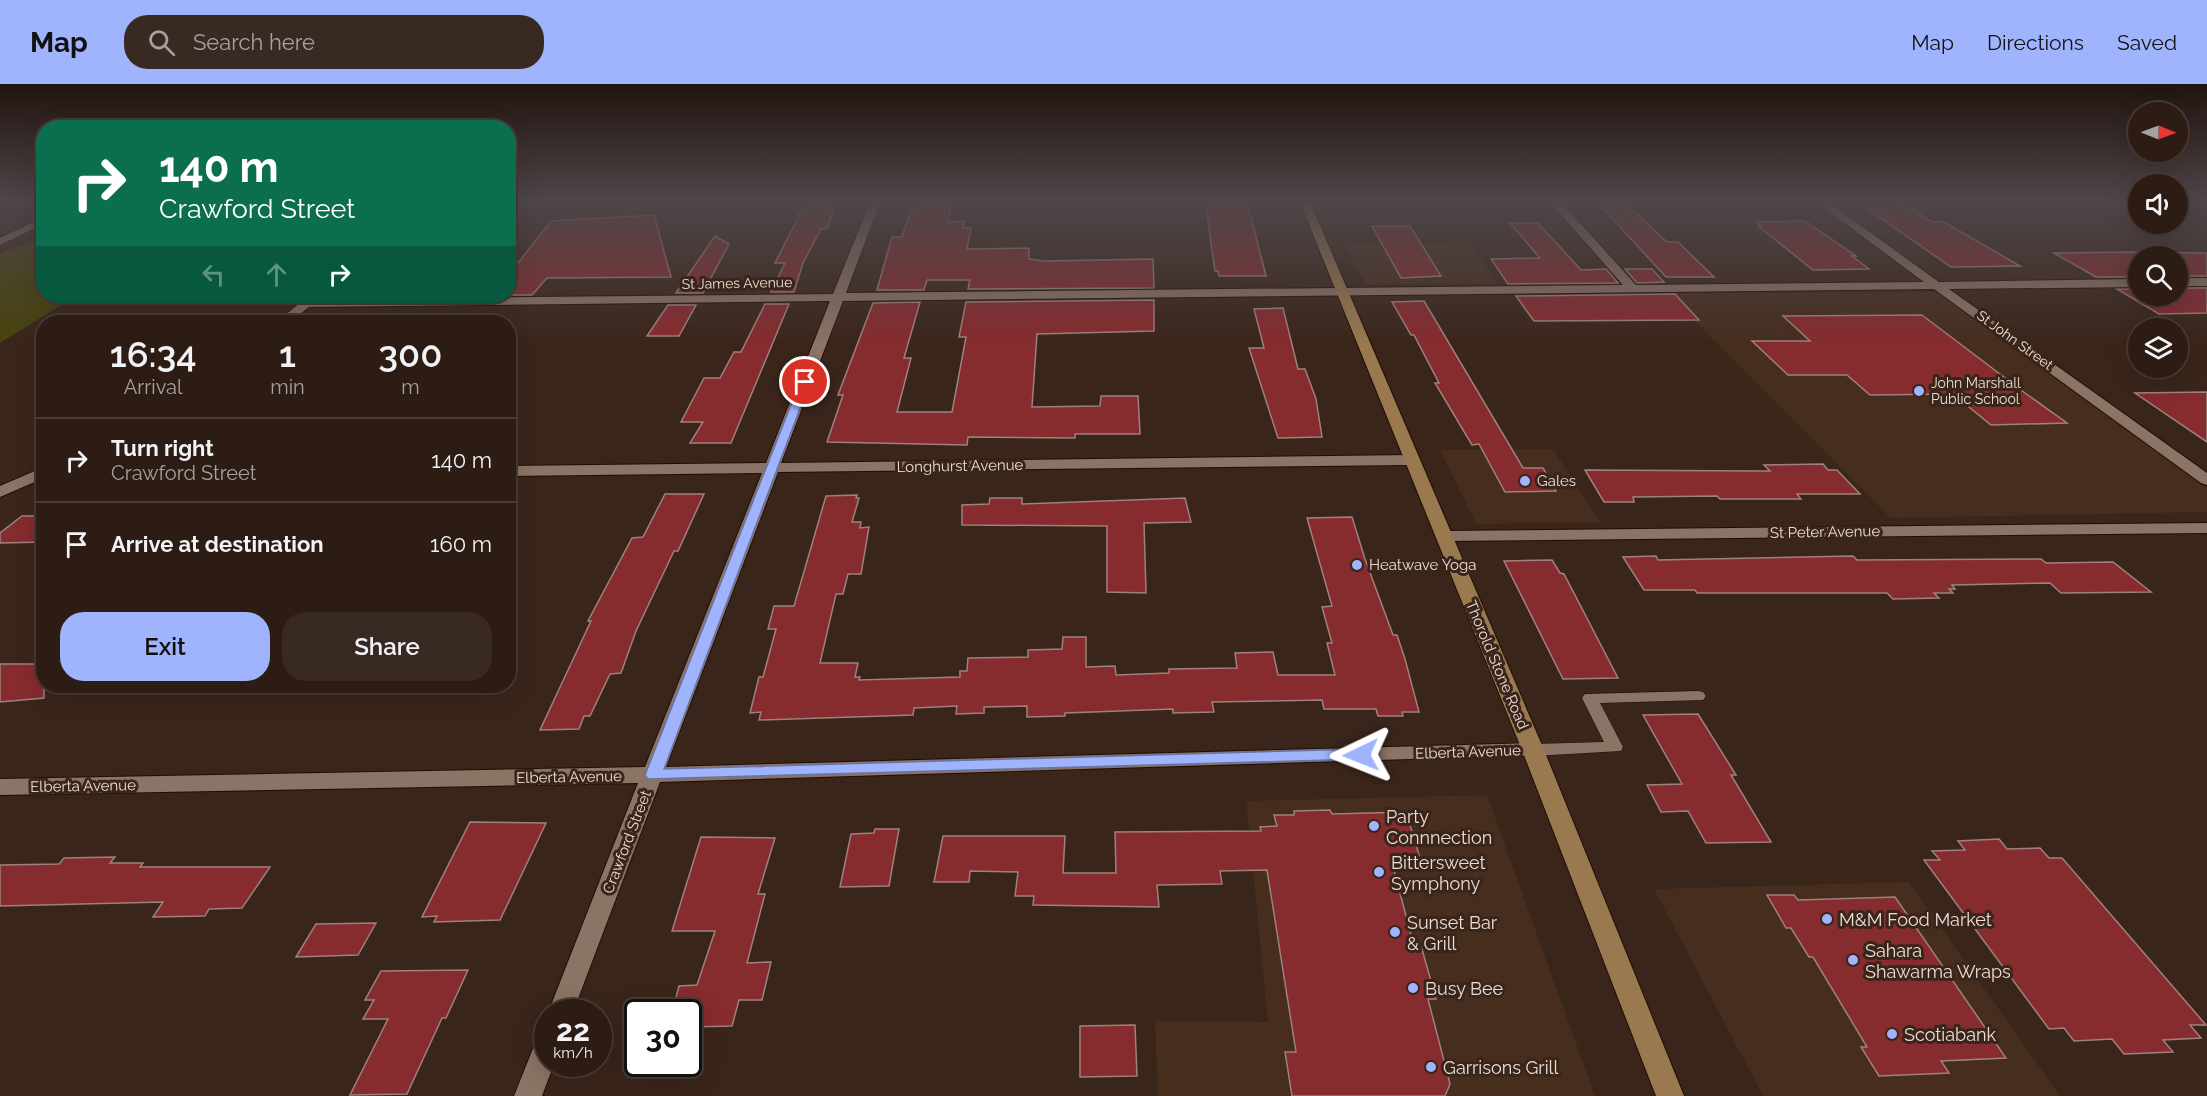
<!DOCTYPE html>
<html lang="en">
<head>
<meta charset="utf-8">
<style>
	:root { --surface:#2c1c14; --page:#382922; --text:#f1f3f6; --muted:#a6a1a0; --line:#483a34; --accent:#a0b3fd }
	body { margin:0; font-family:Raleway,sans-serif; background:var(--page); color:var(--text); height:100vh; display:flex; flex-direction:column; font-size:22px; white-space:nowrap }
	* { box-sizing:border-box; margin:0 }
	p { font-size:20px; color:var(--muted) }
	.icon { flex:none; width:33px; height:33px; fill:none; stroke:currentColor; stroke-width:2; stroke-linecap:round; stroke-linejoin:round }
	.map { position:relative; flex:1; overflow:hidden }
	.details { position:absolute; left:36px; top:231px; width:480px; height:378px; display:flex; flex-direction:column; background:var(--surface); border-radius:24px; box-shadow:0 6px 24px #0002,0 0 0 2px var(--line) }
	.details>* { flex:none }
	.hud { position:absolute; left:36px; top:36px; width:480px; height:183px; border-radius:24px; box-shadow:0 6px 24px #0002,0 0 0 2px var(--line); background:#0b6e4f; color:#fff; overflow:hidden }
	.needle { width:39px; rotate:91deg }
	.tools { position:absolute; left:2128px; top:18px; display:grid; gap:12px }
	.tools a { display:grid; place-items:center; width:60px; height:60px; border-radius:50%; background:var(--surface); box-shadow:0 6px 24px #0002,0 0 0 2px var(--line); font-size:30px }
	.speed { position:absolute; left:534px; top:915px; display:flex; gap:12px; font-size:30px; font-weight:700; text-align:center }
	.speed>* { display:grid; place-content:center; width:78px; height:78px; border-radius:50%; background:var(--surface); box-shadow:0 6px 24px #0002,0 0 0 2px var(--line); line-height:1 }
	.speed small { font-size:15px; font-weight:400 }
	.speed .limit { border:3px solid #111; border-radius:9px; background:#fff; color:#111 }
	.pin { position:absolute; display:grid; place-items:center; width:51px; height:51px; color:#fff; margin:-26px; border:3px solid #fff; border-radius:50%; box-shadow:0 2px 6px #0007 }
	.me { position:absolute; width:66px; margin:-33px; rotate:268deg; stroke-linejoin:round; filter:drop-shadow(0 0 4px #0008) }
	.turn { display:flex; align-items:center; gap:21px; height:126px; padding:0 24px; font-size:27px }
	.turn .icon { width:78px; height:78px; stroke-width:2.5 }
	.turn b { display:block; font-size:42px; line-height:51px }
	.lanes { display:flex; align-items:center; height:57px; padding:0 24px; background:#0003; justify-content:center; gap:30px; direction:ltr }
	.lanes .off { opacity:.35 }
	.eta { display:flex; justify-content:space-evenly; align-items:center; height:102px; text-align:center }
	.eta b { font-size:36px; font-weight:600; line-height:42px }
	.action { display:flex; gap:12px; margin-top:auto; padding:12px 24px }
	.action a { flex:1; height:69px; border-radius:24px; background:var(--accent); color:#111; font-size:24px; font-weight:600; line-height:69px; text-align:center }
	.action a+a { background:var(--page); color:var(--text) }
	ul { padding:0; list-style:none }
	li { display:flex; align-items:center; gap:18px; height:84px; padding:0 24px; border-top:2px solid var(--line) }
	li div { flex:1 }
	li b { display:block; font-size:22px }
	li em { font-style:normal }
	header { display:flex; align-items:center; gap:36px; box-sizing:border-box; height:84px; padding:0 30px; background:var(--accent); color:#111 }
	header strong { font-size:28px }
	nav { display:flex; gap:33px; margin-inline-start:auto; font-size:21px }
	.search { width:420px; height:54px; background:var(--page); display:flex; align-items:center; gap:15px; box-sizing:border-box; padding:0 21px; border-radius:24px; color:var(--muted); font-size:22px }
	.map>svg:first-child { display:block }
	.built { fill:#462d1e }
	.green { fill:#47430a }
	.building { fill:#862b2e; stroke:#9e817f; stroke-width:1.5 }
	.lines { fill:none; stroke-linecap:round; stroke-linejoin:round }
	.lane-casing { stroke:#200e04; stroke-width:1 }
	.street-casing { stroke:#200e04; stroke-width:2 }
	.secondary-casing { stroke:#200e04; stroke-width:2 }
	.lane { fill:#8b7365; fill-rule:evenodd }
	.street { fill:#8b7365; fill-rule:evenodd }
	.secondary { fill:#9a7951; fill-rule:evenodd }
	.route { fill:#a0b3fd; stroke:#6874a4; stroke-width:1.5 }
	.poi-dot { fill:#a0b3fd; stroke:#3a251a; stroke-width:2 }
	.labels { text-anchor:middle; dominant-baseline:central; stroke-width:6; stroke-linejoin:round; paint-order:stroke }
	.far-street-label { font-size:14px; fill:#eadcd5; stroke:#3a251a }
	.far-poi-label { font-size:14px; fill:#eadcd5; stroke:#3a251a; text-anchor:start }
	.street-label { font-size:15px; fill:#eadcd5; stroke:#3a251a }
	.poi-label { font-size:15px; fill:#eadcd5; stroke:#3a251a; text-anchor:start }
	.near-poi-label { font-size:18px; fill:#eadcd5; stroke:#3a251a; text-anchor:start }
</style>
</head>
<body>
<header>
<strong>Map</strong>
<div class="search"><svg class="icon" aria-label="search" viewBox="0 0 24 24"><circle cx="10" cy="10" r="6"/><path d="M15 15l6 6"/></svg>Search here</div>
<nav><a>Map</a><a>Directions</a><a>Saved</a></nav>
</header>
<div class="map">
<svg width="2207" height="1012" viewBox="0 0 2207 1012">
	<rect width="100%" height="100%" fill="#3a251a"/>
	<g class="built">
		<path d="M1470 159 1498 200H1366L1343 160Z"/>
		<path d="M1939 208 2207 404V428L1891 434 1667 209Z"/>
		<path d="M1553 365 1600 438 1476 440 1440 366Z"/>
		<path d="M1487 711 1595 1012H1158L1155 937 1268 938 1246 717Z"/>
		<path d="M1909 798 2060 1012H1763L1654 805Z"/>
	</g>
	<path class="green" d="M43 153 44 212H76L0 259V170Z"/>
	<g class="building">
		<path d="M806 118H837L827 144 821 145 803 179 794 208H771L785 179H775Z"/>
		<path d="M1597 118H1624L1667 158H1678L1714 193H1666Z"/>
		<path d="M1248 122 1266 192H1219L1218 187H1215L1206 123Z"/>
		<path d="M917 123H951L948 138 964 137 963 144H971L967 165 1029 164V175L1044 177 1153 175 1154 204 968 205 970 196H927L924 206H877L892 153H902L911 125Z"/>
		<path d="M1908 123 1932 138H1944L2020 182 1951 183 1866 124Z"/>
		<path d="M654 131 671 193 547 194 532 211H508V192L551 137Z"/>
		<path d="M1805 137 1856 172H1852L1869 185 1813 186 1758 142H1761L1757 138Z"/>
		<path d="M1510 139H1538L1581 186 1606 185 1618 199 1508 200 1491 175 1540 174Z"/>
		<path d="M1372 142H1410L1441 192 1401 194Z"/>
		<path d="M715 152 729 160 703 209H676Z"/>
		<path d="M2131 168 2207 169V192H2178V172H2139V193H2096L2054 169Z"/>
		<path d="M1625 185H1652L1664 198 1637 199Z"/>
		<path d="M2178 204H2207V229L2159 230 2117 205H2139V212H2178Z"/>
		<path d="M1675 210 1699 236 1534 237 1516 212Z"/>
		<path d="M1154 216V247L1037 250 1032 323 1100 322 1101 312H1138L1140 350H1075V354L968 353 967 361 827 358 843 311H838L873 219 920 218 904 274H911L897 328H952L966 253H959L966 218Z"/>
		<path d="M1424 217 1523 384H1543L1556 407 1505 408 1479 360 1472 361 1435 299H1439L1414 251H1411L1392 218Z"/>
		<path d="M765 220H789L731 359H690L703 338H681L704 294H720L734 268H741Z"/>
		<path d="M668 221H696L679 252H647Z"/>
		<path d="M1283 224 1298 285H1305L1316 315 1322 353 1278 354 1249 264H1264L1254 225Z"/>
		<path d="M1922 231 2025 309 2067 339 1991 341 1953 310 1870 311 1847 291H1788L1752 257H1810L1783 232Z"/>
		<path d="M2207 308V358L2135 309Z"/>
		<path d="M1823 380 1828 386H1837L1860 410H1797L1801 415H1720L1717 412 1633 413 1634 418H1604L1585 386 1759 387H1770L1764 381Z"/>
		<path d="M665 410H704L678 467H674L636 547 621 589 610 590 590 632H584L579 645 540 646 591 537H588L632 454 643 453Z"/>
		<path d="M857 411 856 414H859L852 438H861L860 444 869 443 861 490H848L843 510H836L820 579H858L855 593H860L859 596 960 593V587H967L968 574 1028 573V566L1062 565 1063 553H1086V583L1115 582 1116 591 1169 589V585L1237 584 1235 569 1273 568 1278 591H1335L1327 559H1332L1322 523 1332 522 1307 434 1352 433 1365 475 1393 551H1397L1405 575 1419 628H1402L1403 632H1378L1376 625H1324L1322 616 1212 618 1214 628 1173 629V625L1065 629V632L1027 633V622L984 623V629L956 630 957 622 914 624 913 631 759 636 761 628 750 629 759 593H763L776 545H768L774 522H794L826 412Z"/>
		<path d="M990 414H1022V420L1185 414 1191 438 1144 439 1146 509 1107 508V442L962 441V421L989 420Z"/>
		<path d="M22 432H44V458L0 459V449Z"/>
		<path d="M1656 472 1658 476 1853 472 1857 476 2041 475 2046 479 2113 478 2151 508 2061 509 2050 499 1952 501 1955 505H1949L1953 509H1934L1939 514 1893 515 1887 509H1697L1695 506H1644L1623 473Z"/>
		<path d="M1552 476 1560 489 1564 490 1618 594 1563 595 1504 477Z"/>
		<path d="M0 580H44V614L0 618Z"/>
		<path d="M1698 630 1736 691H1731L1771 758 1706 759 1688 727 1661 728 1647 701 1682 700 1643 631Z"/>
		<path d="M1330 726 1332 730 1406 728 1420 774 1391 775 1415 866 1422 865 1436 915H1428L1450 1000 1445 1012H1292L1285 968H1296L1267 786 1220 787 1222 800 1157 801 1159 823 1033 821 1034 812H1015L1018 788 970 787 969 798H934L943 752H1065L1063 789H1116L1115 748 1261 747 1260 743 1277 742 1274 731H1294V727Z"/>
		<path d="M470 738 546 739 500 836 434 838 437 832 422 833Z"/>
		<path d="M875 745H899L889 802 840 803 851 750 874 749Z"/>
		<path d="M701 753 775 754 758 810H765L747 879 771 878 762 916H739L732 942 689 943 694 924H673L679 902 697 901 715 847H672Z"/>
		<path d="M1999 755 2007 765 2040 764 2049 774H2062L2206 941H2190L2201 954 2163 956 2173 968 2124 970 2112 955 2074 957 2064 944 2049 945 1924 776H1940L1932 767 1965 766 1958 757Z"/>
		<path d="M115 773 110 779H143L140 783H270L242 824 209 825 205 832 153 833 163 818 0 822V781L59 780 64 774Z"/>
		<path d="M1767 811H1794L1798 816 1895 813 2006 974 1941 977 1949 989 1879 992 1861 963H1867L1813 873H1809L1791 844H1786Z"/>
		<path d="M376 839 358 871 296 873 316 840Z"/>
		<path d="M468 886 446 934H442L407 1010 350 1011 388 935H363L374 916H365L381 887Z"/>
		<path d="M1135 941 1137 992 1080 993V942Z"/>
	</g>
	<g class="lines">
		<defs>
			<path id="lane" d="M1698 607 1703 608 1706 612 1703 616 1600 619 1623 663 1621 667 1533 672 1527 670 1525 666 1527 662 1533 660 1604 658 1582 614 1585 610Z"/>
			<g id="street">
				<path d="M870 118H880L846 209 1623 201 1550 118H1561L1636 201 1924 198 1816 118H1828L1939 198 2139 195V203L1949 205 2207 389V401L2201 399 1934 205 843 217 781 379 1411 371 1419 376 1411 381 778 388 666 683 1533 659 1540 661 1544 666 1540 671 660 698 573 928 548 929 638 699 0 711V695L645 683 762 389 508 392V382L766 379 830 217 309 223 290 238H277L308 212H321L319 215 833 210Z"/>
				<path d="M44 133V140L0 161V154Z"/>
				<rect x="2178" y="194" width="29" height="8"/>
				<path d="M44 383V394L0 413V402Z"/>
				<path d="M2207 439V449L1443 457 1435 452 1443 447Z"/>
				<path d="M548 949V980H554L542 1012H514L538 952Z"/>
			</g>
			<path id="secondary" d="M1300 118H1310L1544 666 1684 1012H1656L1522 666Z"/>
		</defs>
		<use href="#lane" class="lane-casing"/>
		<use href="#street" class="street-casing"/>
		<use href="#secondary" class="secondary-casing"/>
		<use href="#lane" class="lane"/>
		<use href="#street" class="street"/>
		<use href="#secondary" class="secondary"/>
	</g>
	<linearGradient id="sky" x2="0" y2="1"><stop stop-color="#20140e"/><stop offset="0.45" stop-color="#4f4649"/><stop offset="1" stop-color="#4f4649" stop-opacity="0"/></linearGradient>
	<rect width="2207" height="260" fill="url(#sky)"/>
	<path class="route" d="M805 295 810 298 664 685 1361 665 1366 667 1369 671 1366 675 648 695 645 691 800 298Z"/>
	<g class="poi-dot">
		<circle cx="1919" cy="307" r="6"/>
		<circle cx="1525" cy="397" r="6"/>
		<circle cx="1357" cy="481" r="6"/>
		<circle cx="1374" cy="742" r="6"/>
		<circle cx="1379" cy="788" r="6"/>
		<circle cx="1827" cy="835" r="6"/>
		<circle cx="1395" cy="848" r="6"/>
		<circle cx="1853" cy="876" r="6"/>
		<circle cx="1413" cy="904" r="6"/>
		<circle cx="1892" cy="950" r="6"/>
		<circle cx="1431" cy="983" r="6"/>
	</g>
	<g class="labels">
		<g class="far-street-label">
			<text transform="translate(737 199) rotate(-1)">St James Avenue</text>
			<text transform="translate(2015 256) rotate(36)">St John Street</text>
		</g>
		<g class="far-poi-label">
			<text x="1931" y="299">John Marshall<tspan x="1931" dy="16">Public School</tspan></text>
		</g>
		<g class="street-label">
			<text transform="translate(960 382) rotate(-1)">Longhurst Avenue</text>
			<text transform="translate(1825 448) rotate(-1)">St Peter Avenue</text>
			<text transform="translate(1497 581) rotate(67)">Thorold Stone Road</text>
			<text transform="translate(1468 668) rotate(-2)">Elberta Avenue</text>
			<text transform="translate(569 693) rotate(-1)">Elberta Avenue</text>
			<text transform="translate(83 702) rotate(-1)">Elberta Avenue</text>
			<text transform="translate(627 758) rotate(-69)">Crawford Street</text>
		</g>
		<g class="poi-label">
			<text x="1537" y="397">Gales</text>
			<text x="1369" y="481">Heatwave Yoga</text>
		</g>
		<g class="near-poi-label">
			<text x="1386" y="732">Party<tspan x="1386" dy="21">Connnection</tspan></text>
			<text x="1391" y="778">Bittersweet<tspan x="1391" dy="21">Symphony</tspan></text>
			<text x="1839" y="835">M&amp;M Food Market</text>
			<text x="1407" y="838">Sunset Bar<tspan x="1407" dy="21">&amp; Grill</tspan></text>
			<text x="1865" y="866">Sahara<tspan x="1865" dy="21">Shawarma Wraps</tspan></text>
			<text x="1425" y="904">Busy Bee</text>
			<text x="1904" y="950">Scotiabank</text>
			<text x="1443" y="983">Garrisons Grill</text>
		</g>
	</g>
</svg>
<div class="tools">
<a><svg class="needle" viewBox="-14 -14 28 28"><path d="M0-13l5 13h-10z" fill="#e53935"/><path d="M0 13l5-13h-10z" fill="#a6a1a0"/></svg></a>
<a><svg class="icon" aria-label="sound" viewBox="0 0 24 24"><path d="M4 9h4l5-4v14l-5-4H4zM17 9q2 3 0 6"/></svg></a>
<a><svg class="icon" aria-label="search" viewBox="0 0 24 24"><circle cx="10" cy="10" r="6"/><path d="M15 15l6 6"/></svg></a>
<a><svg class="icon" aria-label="layers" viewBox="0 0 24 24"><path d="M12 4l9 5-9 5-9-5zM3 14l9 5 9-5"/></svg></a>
</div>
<div class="speed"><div>22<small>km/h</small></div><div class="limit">30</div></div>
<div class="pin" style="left:805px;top:298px;background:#d93025"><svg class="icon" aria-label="arrive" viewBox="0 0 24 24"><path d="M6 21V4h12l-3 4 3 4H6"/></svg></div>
<svg class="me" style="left:1361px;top:671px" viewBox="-20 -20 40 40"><path d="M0-17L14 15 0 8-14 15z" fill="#a0b3fd" stroke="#fff" stroke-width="4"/></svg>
<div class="hud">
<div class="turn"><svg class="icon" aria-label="right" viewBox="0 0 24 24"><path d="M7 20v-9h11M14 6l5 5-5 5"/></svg><div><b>140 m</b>Crawford Street</div></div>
<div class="lanes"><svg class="icon off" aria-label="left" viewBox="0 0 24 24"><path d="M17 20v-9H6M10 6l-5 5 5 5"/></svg><svg class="icon off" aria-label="ahead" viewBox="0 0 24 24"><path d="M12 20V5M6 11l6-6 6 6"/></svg><svg class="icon" aria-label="right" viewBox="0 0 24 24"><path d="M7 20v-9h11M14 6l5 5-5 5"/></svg></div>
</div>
<section class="details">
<div class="eta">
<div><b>16:34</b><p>Arrival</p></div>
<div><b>1</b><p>min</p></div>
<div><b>300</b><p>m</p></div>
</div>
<ul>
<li><svg class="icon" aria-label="right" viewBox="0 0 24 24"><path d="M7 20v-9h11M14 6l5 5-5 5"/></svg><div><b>Turn right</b><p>Crawford Street</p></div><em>140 m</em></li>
<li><svg class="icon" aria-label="arrive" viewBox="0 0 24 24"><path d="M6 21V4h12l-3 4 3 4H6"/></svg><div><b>Arrive at destination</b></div><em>160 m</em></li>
</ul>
<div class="action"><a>Exit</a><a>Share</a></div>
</section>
</div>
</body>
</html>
